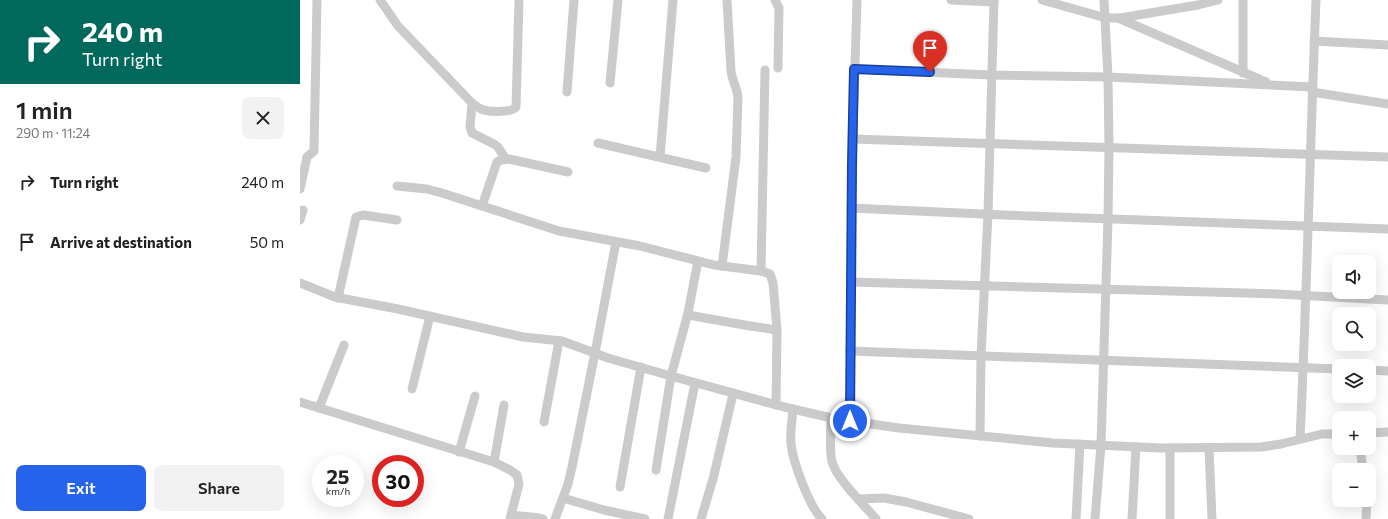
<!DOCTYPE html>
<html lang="en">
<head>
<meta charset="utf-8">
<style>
	:root { --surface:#fff; --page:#f2f2f2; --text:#222; --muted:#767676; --accent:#2563eb }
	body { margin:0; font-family:Commissioner,sans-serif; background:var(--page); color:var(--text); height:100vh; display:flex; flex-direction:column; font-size:15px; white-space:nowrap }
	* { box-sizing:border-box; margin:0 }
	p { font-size:13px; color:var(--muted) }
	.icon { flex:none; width:22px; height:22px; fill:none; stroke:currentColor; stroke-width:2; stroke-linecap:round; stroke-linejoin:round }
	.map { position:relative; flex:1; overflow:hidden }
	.side { display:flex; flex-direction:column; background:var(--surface); width:300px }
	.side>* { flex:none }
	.banner { background:#00695c; color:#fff; overflow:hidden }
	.buttons { position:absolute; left:1032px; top:255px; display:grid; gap:8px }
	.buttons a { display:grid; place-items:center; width:44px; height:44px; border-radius:8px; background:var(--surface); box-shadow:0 4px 16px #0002; font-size:20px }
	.speed { position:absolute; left:12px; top:455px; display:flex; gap:8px; font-size:20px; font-weight:700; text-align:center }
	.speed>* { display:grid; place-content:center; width:52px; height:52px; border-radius:50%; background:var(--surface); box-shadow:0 4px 16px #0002; line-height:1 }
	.speed small { font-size:10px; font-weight:400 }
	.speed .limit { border:6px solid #d22; background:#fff; color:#111 }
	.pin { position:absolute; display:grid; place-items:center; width:34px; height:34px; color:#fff; margin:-41px -17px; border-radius:50% 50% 50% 0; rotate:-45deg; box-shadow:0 0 4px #0007 }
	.pin .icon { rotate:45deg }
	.me { position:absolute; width:44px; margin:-22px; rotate:0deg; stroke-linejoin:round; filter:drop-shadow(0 0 3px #0008) }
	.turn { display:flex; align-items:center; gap:14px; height:84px; padding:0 16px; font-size:18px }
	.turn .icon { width:52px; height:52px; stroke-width:2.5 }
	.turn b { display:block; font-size:28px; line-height:34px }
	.round { display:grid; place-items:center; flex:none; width:42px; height:42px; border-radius:8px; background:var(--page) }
	.summary { display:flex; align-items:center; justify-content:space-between; height:68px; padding:0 16px }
	h1 { font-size:24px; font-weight:600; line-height:30px }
	.action { display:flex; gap:8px; margin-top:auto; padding:8px 16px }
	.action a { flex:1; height:46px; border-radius:8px; background:var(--accent); color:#fff; font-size:16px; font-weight:600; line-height:46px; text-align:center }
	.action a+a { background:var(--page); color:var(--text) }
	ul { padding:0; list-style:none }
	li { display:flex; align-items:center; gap:12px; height:60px; padding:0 16px }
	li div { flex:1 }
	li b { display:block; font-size:15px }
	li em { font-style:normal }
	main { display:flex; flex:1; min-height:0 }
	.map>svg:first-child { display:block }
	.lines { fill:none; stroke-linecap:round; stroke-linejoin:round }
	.minor { stroke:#cbcbcb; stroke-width:9 }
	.route-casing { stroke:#184099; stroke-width:10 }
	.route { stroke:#2563eb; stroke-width:7 }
</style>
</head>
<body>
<main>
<section class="side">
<div class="banner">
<div class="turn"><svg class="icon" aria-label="right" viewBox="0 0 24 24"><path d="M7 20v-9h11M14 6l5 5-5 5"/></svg><div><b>240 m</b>Turn right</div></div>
</div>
<div class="summary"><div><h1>1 min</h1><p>290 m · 11:24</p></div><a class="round"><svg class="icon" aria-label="close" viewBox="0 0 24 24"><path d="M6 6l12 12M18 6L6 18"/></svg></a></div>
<ul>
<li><svg class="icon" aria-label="right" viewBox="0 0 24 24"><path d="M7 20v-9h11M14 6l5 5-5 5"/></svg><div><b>Turn right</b></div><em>240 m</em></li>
<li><svg class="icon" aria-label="arrive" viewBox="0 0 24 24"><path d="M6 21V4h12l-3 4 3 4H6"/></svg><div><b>Arrive at destination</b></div><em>50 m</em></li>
</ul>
<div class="action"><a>Exit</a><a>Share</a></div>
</section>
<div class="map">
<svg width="1088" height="519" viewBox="0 0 1088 519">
	<rect width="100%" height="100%" fill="#fff"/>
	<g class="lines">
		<g class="minor">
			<path d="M80 0 98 26 172 103C175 105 177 107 181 109 187 112 212 113 216 107L219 0"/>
			<path d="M475 0 479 8 478 68"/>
			<path d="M651 0 694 2"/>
			<path d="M742 0 806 18H820L898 5 918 0"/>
			<path d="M943 0V73"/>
			<path d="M818 18 966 82"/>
			<path d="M1014 41 1088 45"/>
			<path d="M554 69 691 75 808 77 1012 87"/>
			<path d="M310 83 318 0"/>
			<path d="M267 92 274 0"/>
			<path d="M1012 92 1088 104"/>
			<path d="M172 103 170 127 172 133 194 144 198 147 205 158"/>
			<path d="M552 139 1088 157"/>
			<path d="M298 143 406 168"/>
			<path d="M360 157 373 0"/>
			<path d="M97 186 127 189 142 193 259 231 340 246 414 265 461 271 470 274 473 283 477 330 476 405"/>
			<path d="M0 189 7 157 14 151 17 0"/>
			<path d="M182 206 197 162 201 160 209 159 268 172"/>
			<path d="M551 208 704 215 1088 229"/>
			<path d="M0 220 3 210"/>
			<path d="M422 266 436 157 438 97C437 88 432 80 431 71L427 0"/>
			<path d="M461 271 465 70"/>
			<path d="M551 282 977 294 1088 300"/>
			<path d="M0 283 35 297 98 309 223 337 262 341 308 358 371 376 484 407 536 419 599 428 753 443 861 448 961 447 981 444 1022 434H1039"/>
			<path d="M38 298 56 217 63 215 97 220"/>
			<path d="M388 315 450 326 477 330"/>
			<path d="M550 351 1039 369"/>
			<path d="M1069 370 1088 371"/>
			<path d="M112 389 130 316"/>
			<path d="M0 402 194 462 210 470 217 475 219 484 210 519"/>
			<path d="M19 408 44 345"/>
			<path d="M493 409C492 421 490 432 491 444 493 462 509 506 522 519"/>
			<path d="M531 418C531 433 529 448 532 462 537 479 564 505 576 519"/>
			<path d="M550 421 552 164 557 0"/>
			<path d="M244 422 259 341"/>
			<path d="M1069 433 1088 432"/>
			<path d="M680 436 681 356 688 214 694 0"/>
			<path d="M1000 439C1007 293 1010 146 1016 0"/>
			<path d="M909 448 912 519"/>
			<path d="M1060 448 1063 470"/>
			<path d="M159 452 175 396"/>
			<path d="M194 462 204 405"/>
			<path d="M356 470 371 376 388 313 398 261"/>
			<path d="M320 487 341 367"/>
			<path d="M263 498 304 510 345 519"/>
			<path d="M559 499 584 498 606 502 669 519"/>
			<path d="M211 515C222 517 232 516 243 519"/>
			<path d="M255 519 268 484 272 467 295 353 316 242"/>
			<path d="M368 519 395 383"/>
			<path d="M401 519 413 479 433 394"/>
			<path d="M776 519 780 444"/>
			<path d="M795 519 801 445 808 219 809 148 808 77 804 0"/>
			<path d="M832 519 836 447"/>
			<path d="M870 519V448"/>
			<path d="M1066 519 1067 500"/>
		</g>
	</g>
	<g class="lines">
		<defs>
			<path id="route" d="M550 421 552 164 554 69 630 72"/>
		</defs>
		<use href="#route" class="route-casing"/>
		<use href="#route" class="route"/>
	</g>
</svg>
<div class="buttons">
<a><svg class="icon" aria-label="sound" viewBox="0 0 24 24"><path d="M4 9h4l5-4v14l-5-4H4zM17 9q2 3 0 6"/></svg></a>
<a><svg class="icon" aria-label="search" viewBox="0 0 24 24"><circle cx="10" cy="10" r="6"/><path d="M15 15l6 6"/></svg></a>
<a><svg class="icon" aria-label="layers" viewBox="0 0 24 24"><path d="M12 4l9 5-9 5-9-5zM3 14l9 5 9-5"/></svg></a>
<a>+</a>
<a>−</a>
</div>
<div class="speed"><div>25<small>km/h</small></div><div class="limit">30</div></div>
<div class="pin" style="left:630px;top:72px;background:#d93025"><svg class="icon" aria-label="arrive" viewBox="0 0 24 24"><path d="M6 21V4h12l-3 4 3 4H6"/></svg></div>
<svg class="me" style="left:550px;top:421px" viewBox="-20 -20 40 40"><circle r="17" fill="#2563eb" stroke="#fff" stroke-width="3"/><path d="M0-11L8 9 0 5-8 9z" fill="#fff"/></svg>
</div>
</main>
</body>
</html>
